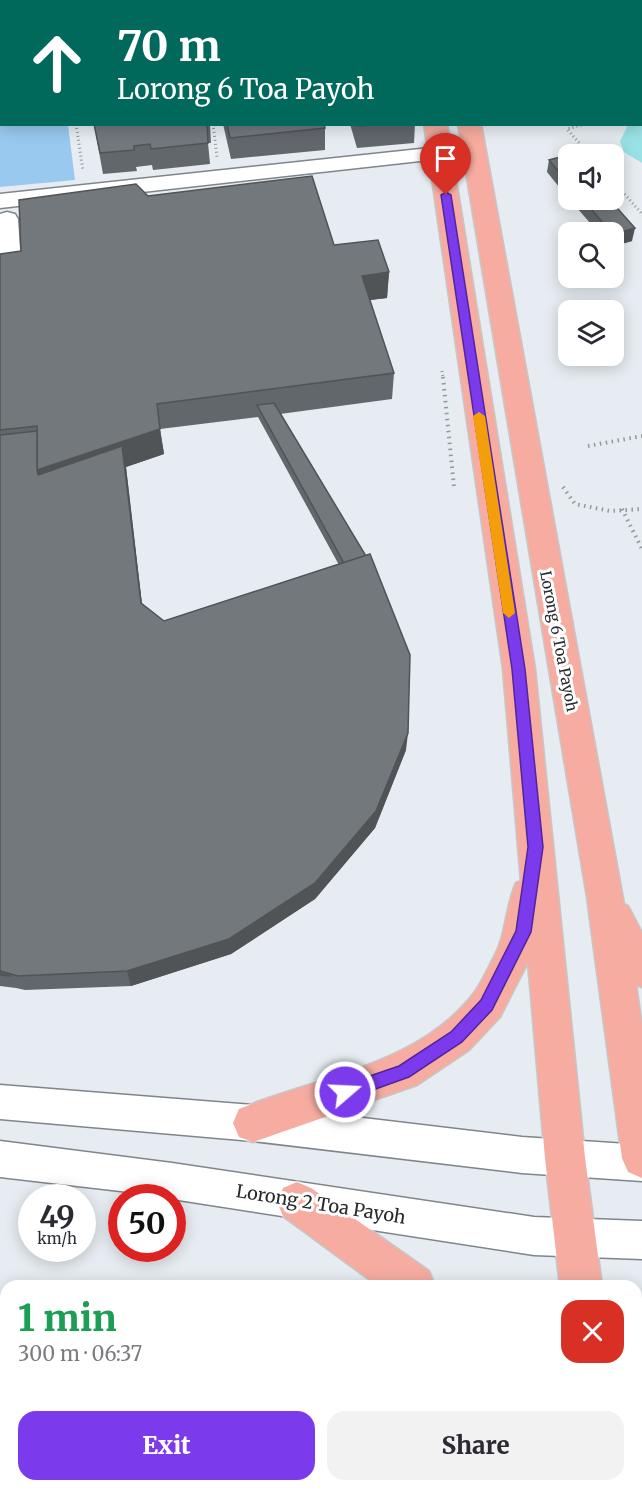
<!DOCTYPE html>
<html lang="en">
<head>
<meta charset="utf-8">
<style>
	:root { --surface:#fff; --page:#f2f2f3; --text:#2b2b33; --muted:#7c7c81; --accent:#7c3aed }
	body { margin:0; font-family:Merriweather,serif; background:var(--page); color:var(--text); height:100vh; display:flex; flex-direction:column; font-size:22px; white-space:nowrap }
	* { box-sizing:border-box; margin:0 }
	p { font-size:20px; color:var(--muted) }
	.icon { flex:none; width:33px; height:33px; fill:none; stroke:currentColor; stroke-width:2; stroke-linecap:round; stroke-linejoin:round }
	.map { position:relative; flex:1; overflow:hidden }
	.panel { position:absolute; left:0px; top:1280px; width:642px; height:212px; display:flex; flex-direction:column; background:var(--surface); border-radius:18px 18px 0 0; box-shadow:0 3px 15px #0003 }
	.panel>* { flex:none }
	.hud { position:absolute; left:0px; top:0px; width:642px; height:126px; box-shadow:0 3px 15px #0003; background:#00695c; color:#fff; overflow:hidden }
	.controls { position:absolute; left:558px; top:144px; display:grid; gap:12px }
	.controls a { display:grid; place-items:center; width:66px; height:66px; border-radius:12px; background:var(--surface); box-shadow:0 3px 15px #0003; font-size:30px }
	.speed { position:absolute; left:18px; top:1184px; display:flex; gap:12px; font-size:30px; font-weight:700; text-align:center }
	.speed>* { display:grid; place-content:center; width:78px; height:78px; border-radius:50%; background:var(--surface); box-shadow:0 3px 15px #0003; line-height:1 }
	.speed small { font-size:15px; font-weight:400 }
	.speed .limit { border:9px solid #d22; background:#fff; color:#111 }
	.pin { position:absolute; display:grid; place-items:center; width:51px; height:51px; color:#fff; margin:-62px -26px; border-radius:50% 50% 50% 0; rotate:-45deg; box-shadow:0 0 6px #0007 }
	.pin .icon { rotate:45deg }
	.me { position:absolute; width:66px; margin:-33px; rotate:71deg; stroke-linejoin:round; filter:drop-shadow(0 0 4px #0008) }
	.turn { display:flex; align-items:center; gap:21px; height:126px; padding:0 18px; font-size:27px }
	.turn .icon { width:78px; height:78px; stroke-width:2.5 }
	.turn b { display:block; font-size:42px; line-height:51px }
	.round { display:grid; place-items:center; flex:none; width:63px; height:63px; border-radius:18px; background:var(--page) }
	.overview { display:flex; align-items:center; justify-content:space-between; height:102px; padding:0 18px }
	h1 { font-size:36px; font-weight:800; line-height:45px; color:#1e9e55 }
	.primary-button { display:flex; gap:12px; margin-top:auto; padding:12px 18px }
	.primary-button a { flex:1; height:69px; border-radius:18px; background:var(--accent); color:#fff; font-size:24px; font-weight:800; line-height:69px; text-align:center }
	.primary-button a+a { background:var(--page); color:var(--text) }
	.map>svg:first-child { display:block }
	.built { fill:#d5e2ec }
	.green { fill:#99c9ee }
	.water { fill:#98e2e6 }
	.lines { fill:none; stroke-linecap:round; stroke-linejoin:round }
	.minor-casing { stroke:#7f8589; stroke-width:3 }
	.major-casing { stroke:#c7c7c8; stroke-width:3 }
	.path-far2 { stroke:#93989b; stroke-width:3; stroke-dasharray:1 3; stroke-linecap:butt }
	.path-far1 { stroke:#93989b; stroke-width:4; stroke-dasharray:1.5 4.5; stroke-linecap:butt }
	.path { stroke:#93989b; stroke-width:4.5; stroke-dasharray:1.5 5; stroke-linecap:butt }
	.minor { fill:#fff; fill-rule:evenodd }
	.major { fill:#f6aca0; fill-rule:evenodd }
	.wall { fill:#62676b; fill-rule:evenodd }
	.shaded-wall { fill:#505457 }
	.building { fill:#72787c; stroke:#505457; stroke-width:1.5 }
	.route { fill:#7c3aed; stroke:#51269a; stroke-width:1.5 }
	.slow { fill:#f59e0b }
	.labels { text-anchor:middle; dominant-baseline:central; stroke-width:6; stroke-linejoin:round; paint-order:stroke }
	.street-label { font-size:15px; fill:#27292b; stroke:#fff }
	.near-street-label { font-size:18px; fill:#27292b; stroke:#fff }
</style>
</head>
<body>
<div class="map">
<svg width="642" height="1490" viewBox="0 0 642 1490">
	<rect width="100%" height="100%" fill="#e6ecf1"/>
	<path class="built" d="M0 0H375V1L2 2 0 97Z"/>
	<path class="green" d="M0 100 2 124 68 125 75 180 0 187Z"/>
	<path class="water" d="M641 114H642V163L624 152 620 141 628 125 640 124Z"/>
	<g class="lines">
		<defs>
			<g id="minor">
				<path d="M2 43V56H0V44Z"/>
				<path d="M439 147 447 148 450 153 447 158 0 208V194Z"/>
				<path d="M7 212 15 214 18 219 22 279 18 284 10 287 0 282V214Z"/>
				<path d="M0 1085 253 1105 522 1137 642 1145V1181L522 1173 253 1141 0 1119Z"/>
				<path d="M0 1141 172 1163 534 1217 642 1221V1259L534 1255 172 1199V1197L0 1177Z"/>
			</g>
			<g id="major">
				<rect x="405" y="0" width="22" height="2"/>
				<rect x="437" y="0" width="22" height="2"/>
				<path d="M424 124H447L535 669 585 1158 602 1286H560L545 1158 528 962 500 1017 469 1050 417 1085 253 1142 239 1137 233 1123 239 1109C319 1076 418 1066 474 993 482 982 488 968 494 957 507 933 505 907 516 883L521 881 503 669Z"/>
				<path d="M458 124H481L624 904 628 906 642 933V987L636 985 642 1026V1178L628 1172 622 1158 587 897Z"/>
				<path d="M297 1182 311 1188 429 1271 435 1286H378L283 1216 277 1202 283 1188Z"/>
				<path d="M540 1485H584L586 1490H542Z"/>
				<path d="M587 1485H631L632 1490H588Z"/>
			</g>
		</defs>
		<use href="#minor" class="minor-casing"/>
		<use href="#major" class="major-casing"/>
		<g class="path-far2">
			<path d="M640 59 642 61"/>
			<path d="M76 124 83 171"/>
			<path d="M213 124 217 157"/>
			<path d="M585 124 567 129 589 154"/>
			<path d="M614 182 642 214"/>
			<path d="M442 371 443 378"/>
		</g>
		<g class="path-far1">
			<path d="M443 377 454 487"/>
			<path d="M588 446 642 436"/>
			<path d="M563 487 575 504 610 511 642 509"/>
			<path d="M622 509 642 549"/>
		</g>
		<path class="path" d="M516 1485 518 1490"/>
		<use href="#minor" class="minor"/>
		<use href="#major" class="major"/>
	</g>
	<g class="wall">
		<path d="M0 0 2 2V34H0Z"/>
		<path d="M2 72V94H0V73Z"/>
		<path d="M94 124H210L211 143H208L210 164 153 170 152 165 136 167 137 171 103 174Z"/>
		<path d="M223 124H324L325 128V150L231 159Z"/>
		<path d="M350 124H415L414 143 357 148Z"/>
		<path d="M568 155V198L547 172 549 160Z"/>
		<path d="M148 196 334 245 389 272 387 298 370 300 394 373 392 399 280 414 366 556 406 750 375 828 315 899 231 954 131 986 25 990 16 988 0 986V254L21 251ZM258 417 339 565 164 621 142 604 126 467 164 454 160 429Z"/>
		<path d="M570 200H610L632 241 614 246V232H598Z"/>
	</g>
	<g class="shaded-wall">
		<path d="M635 228 632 241 614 246V234Z"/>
		<path d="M389 272 387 298 361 301 362 276Z"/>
		<path d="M160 429 164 454 126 467 144 622 43 495 37 470Z"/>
		<path d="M408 733 406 750 375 828 315 899 231 954 131 986 127 971Z"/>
		<path d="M0 1466 6 1469V1479L0 1487Z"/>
	</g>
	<g class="building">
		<path d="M0 0H78V2H2V13H0Z"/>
		<path d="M90 0H181L182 2H90Z"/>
		<path d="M0 53H2V72L0 73Z"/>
		<path d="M94 124H207L208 143 151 149 150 144 134 146V150L100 153Z"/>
		<path d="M227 124H324L325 128 230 138Z"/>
		<path d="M357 124H384L358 126Z"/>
		<path d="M568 155V183L549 160Z"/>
		<path d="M312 176 334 245 378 240 389 272 362 276 394 373 157 404 160 429 37 470V426L0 430V254L21 251 19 200 136 184 148 196Z"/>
		<path d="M583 200H610L635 228 614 234V232H611Z"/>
		<path d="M274 403 366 556 344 563 257 405Z"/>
		<path d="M37 431V470L38 475 122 446 141 603 164 621 370 554 410 655 408 733 376 811 315 883 229 939 127 971 18 976 0 971V435Z"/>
		<path d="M0 973 11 976 0 975Z"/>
		<path d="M0 1366 6 1370V1472L0 1467Z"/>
		<path d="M6 1472V1485H157L162 1490H29L24 1486 21 1490H0V1481Z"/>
	</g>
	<path class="route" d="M446 192 451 195 525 669 543 847 531 932 492 1010 462 1042 409 1077 345 1100 340 1097 337 1092 340 1086 399 1066 451 1032 481 1000 516 931 528 847 512 669 441 195Z"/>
	<path class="slow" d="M479 412 485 416 515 613 509 618 503 613 473 416Z"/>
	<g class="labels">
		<g class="street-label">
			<text transform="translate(559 641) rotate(79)">Lorong 6 Toa Payoh</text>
		</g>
		<g class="near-street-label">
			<text transform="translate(321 1204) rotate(9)">Lorong 2 Toa Payoh</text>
		</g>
	</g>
</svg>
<div class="controls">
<a><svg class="icon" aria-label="sound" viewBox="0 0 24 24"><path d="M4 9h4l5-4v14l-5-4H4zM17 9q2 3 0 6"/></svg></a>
<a><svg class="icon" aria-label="search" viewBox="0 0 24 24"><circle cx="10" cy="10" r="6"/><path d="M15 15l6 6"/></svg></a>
<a><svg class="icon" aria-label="layers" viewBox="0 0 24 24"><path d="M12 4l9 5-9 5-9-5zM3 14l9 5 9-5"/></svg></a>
</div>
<div class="speed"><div>49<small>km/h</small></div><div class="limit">50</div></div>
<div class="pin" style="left:446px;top:195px;background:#d93025"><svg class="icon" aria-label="arrive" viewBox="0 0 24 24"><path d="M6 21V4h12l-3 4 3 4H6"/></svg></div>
<svg class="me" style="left:345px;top:1092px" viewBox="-20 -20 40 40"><circle r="17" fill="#7c3aed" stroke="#fff" stroke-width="3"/><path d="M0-11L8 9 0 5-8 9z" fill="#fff"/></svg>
<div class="hud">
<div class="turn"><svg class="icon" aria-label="ahead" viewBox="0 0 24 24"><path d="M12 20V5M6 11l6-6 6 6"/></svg><div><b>70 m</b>Lorong 6 Toa Payoh</div></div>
</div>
<section class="panel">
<div class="overview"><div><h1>1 min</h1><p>300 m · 06:37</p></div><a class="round" style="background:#d93025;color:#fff"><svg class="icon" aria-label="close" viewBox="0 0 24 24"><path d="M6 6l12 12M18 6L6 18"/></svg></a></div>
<div class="primary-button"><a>Exit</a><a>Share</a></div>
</section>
</div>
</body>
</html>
